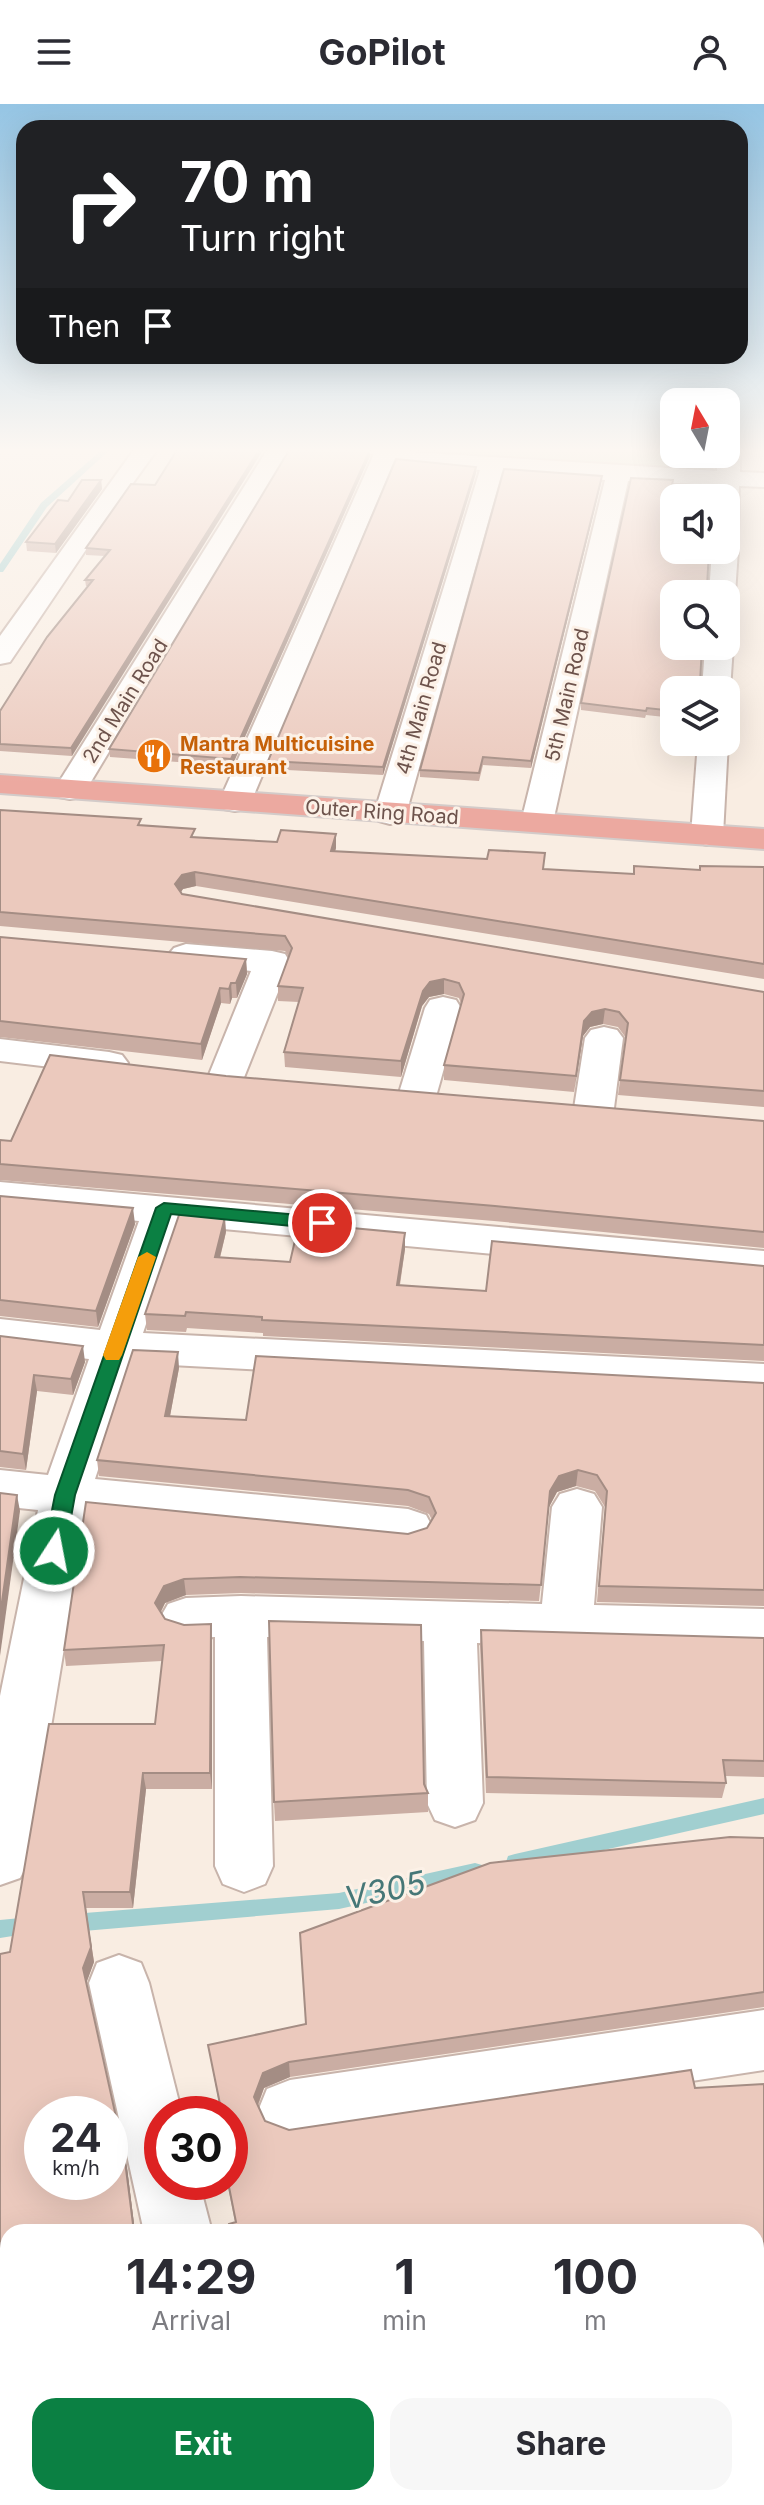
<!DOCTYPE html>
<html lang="en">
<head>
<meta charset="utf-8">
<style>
	:root { --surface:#fff; --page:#f7f7f7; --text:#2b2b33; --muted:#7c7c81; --accent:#0b8043 }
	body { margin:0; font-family:Inter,sans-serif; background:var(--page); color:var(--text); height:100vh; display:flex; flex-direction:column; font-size:30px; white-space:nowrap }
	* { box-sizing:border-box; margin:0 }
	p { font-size:26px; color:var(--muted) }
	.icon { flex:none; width:44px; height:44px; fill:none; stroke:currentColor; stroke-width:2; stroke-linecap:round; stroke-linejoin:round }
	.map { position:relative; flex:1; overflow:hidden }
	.side { position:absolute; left:0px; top:2120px; width:764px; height:282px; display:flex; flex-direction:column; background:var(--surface); border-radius:24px 24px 0 0; box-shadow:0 8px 32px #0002 }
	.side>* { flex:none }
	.banner { position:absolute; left:16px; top:16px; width:732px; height:244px; border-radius:24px; box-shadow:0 8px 32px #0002; background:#202124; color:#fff; overflow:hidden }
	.needle { width:52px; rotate:350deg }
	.buttons { position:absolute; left:660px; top:284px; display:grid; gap:16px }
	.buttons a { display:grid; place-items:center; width:80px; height:80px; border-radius:16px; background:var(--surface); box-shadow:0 8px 32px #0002; font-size:40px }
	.speed { position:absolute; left:24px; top:1992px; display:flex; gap:16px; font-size:40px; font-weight:700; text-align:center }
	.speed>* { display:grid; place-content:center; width:104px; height:104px; border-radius:50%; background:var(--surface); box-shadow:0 8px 32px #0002; line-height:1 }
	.speed small { font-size:20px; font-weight:400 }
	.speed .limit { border:12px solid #d22; background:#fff; color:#111 }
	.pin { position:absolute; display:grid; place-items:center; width:68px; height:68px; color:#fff; margin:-34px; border:4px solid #fff; border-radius:50%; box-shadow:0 2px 8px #0007 }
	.me { position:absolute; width:88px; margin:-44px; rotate:11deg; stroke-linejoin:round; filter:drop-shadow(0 0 6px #0008) }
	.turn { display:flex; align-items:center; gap:28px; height:168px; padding:0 32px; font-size:36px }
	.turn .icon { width:104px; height:104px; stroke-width:2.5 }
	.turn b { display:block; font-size:56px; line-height:68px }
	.then { display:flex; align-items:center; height:76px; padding:0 32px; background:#0003; gap:16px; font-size:30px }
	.eta { display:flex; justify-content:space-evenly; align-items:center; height:136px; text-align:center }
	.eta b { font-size:48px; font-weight:700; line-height:56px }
	.button { display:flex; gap:16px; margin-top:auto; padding:16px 32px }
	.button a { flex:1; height:92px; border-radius:24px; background:var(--accent); color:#fff; font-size:32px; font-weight:700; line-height:92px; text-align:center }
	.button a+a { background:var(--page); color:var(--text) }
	header { display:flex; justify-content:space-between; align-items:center; height:104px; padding:0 32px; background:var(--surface); font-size:36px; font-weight:700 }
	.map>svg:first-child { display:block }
	.green { fill:#d5e4c3 }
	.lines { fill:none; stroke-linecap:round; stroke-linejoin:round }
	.stream { fill:#a1cfd0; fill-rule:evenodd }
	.street-casing { stroke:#c8b4ab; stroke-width:4 }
	.highway-casing { stroke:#d3cbc9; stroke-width:4 }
	.street { fill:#fff; fill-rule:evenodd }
	.highway { fill:#eca9a0; fill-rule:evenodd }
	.wall { fill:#caada3 }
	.shaded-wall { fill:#a48d84 }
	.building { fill:#ebc9bd; stroke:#a48d84; stroke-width:2; fill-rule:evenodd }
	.route { fill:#0b8043; stroke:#07532c; stroke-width:2 }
	.slow { fill:#f59e0b }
	.labels { text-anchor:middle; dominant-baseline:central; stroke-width:6; stroke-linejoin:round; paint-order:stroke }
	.far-street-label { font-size:20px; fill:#6d534c; stroke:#fcf1e7 }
	.far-food-label { font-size:20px; font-weight:bold; fill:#c56008; stroke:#fcf1e7; text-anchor:start }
	.near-water-label { font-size:32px; font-style:italic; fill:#467777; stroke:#fcf1e7 }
</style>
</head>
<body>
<header><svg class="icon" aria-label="menu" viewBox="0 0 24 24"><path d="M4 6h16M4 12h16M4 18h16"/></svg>GoPilot<svg class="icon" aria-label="person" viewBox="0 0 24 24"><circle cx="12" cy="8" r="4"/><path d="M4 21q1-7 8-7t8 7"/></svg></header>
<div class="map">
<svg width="764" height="2401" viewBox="0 0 764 2401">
	<rect width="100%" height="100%" fill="#f9ede2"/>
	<path class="green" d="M411 343H674V350H702L698 367 409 347Z"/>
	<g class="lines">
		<g class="stream">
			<path d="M105 343H113L47 403 3 468H0V460L41 399Z"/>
			<path d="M764 1694V1710L515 1766 508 1764 506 1758 508 1752 515 1750Z"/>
			<path d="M475 1759 482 1761 484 1767 482 1773 475 1775 339 1805 72 1828 65 1825 63 1819 65 1813 72 1810 339 1789Z"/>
			<path d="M31 1813 38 1816 40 1822 38 1828 0 1834V1816Z"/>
		</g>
		<defs>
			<g id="street">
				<path d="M136 343H159L104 419 10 558 0 560V532Z"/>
				<path d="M269 343H292L86 686 81 693 70 695 59 693 54 686Z"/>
				<path d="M361 343H403L411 348 717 367V350H726V343H740V368L764 369V383L739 382 738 429 735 434 726 436V394H715L716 381 628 377 553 718 548 725 537 728 526 725 521 718 605 376 502 368 406 710 401 717 390 720 379 717 374 710 480 366 406 361 394 357 251 698 246 705 235 707 224 705 219 698 374 350 364 348Z"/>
				<path d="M726 439 734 441 738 446 735 490 726 497V490H709L712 446H726Z"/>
				<path d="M726 535 733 542 730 586 726 592V586H702L705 542H726Z"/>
				<path d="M726 635 728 638 723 731 718 738 707 741 696 738 691 731 698 638H726Z"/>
				<path d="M186 840 272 847 285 850 290 858 241 981 227 984 213 981 208 973 251 867 174 858 168 851 174 844Z"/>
				<path d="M443 893 456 896 461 904 437 989 432 997 418 1001 404 997 399 989 425 904 430 896Z"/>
				<path d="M604 923 617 926 623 934 614 1004 608 1012 594 1016 580 1012 574 1004 585 934 591 926Z"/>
				<path d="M0 935 109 948 122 951 128 959 122 967 109 970 0 957Z"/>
				<path d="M0 1078 764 1147V1175L179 1121 143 1229 764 1260V1292L133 1259 95 1375 408 1405 426 1411 433 1424 426 1437 408 1443 86 1411 29 1756 20 1774 0 1781V1592L38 1406 0 1402V1366L48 1371 89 1255 0 1245V1215L100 1226 139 1117 0 1104Z"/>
				<path d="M577 1385 594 1390 602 1403 594 1501 764 1505V1547L477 1539 483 1699 475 1716 455 1723 435 1716 427 1699 424 1537 267 1533 273 1762 265 1780 244 1788 223 1780 215 1762V1533L186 1534 168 1528 160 1514 168 1500 186 1494 241 1492 542 1500 552 1403 560 1390Z"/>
				<path d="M119 1851 141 1859 149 1879 182 2010H162V2078H199L212 2128H144L89 1879 97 1859Z"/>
				<path d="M764 1906V1966L290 2038 267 2029 258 2007 267 1985 290 1976Z"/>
				<path d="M764 2250V2322L756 2323V2251Z"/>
				<path d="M184 2394H270L267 2401H181Z"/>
			</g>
			<path id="highway" d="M0 671 764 725V745L0 689Z"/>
		</defs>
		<use href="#street" class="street-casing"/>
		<use href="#highway" class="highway-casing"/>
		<use href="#street" class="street"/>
		<use href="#highway" class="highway"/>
	</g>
	<g class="wall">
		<path d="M409 343H440L438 347 412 345Z"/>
		<path d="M370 346V352L232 662 110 653 109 645Z"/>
		<path d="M476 369 383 671 268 665V657Z"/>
		<path d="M101 376 102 385 56 449 27 447 26 438Z"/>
		<path d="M601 379 531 664 483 661 479 677 420 673V666Z"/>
		<path d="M131 380 72 652 0 647V607L88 482H86L85 476 105 452 86 451V444Z"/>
		<path d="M673 381 674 394V614L646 611 645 614 581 606V599Z"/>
		<path d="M0 706 142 721 196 733 336 744 335 747 544 765 633 770 764 763V875L196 782 183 785 181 788 182 790 764 888V1003L618 991 626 934 618 923 603 920 590 923 583 932 574 988 444 976V961L461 900 459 894 444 890 429 893 422 902 401 973 285 963 284 948 299 898 278 897V882L289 853 285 847 0 822Z"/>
		<path d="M0 833 246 855 247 870 237 894H232L230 900 221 899 202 956 0 933Z"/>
		<path d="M226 972 764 1017V1144L494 1117 0 1076V1036L11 1037Z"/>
		<path d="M0 1092 135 1120 98 1223 0 1212Z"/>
		<path d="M226 1128 220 1154 290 1158 405 1129V1145L400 1181 486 1187 764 1162V1257L263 1232V1229L187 1224 186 1228 147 1226 145 1210Z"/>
		<path d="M0 1232 85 1258 73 1291 37 1287 26 1366 0 1363Z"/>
		<path d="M179 1264 170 1312 246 1316 764 1279V1502L597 1498 605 1403 595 1387 576 1382 557 1388 549 1403 539 1497 241 1489 186 1491 165 1499 161 1508 165 1515 212 1536V1685H146L133 1804H86L94 1858 86 1879 127 2064 135 2128H8V2214L0 2216V1850L10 1848 155 1620 162 1557 66 1562 64 1546 86 1398 408 1430 427 1424 432 1416 429 1410 408 1402 99 1372 97 1356Z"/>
		<path d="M481 1526 764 1534V1673L725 1672 726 1679 722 1694 486 1689 480 1542Z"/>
		<path d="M428 1689V1708L275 1717 274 1698Z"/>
		<path d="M764 1734V1903L290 1973 264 1984 258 2002 265 2017 289 2026 695 1984 764 1980V2207L756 2208V2128L235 2118 227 2078H230V2010H221L208 1941 306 1920Z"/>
		<path d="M757 2311 761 2314 764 2401H536L535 2394H756Z"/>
	</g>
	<g class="shaded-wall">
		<path d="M261 343H265L72 652 71 644Z"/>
		<path d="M370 346V352L232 662 231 655Z"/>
		<path d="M476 363V369L383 671V663Z"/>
		<path d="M602 372 601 379 531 664V657Z"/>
		<path d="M101 376 102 385 56 449 55 440Z"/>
		<path d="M336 730V744L331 761V747Z"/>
		<path d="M195 768 196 782 183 785 176 795 175 780 182 771Z"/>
		<path d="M246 855 247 870 237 894 236 879Z"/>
		<path d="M444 875V890L429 893 422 902 401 973V957L423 887 430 878Z"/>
		<path d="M231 879 232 894 230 900 229 885Z"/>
		<path d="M220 884 221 899 202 956 201 940Z"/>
		<path d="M605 905 603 920 590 923 583 932 574 988 584 917 592 908Z"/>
		<path d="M133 1104 135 1120 98 1223 96 1207Z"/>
		<path d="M225 1113 226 1128 216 1169 215 1153Z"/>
		<path d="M405 1129V1145L397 1197V1181Z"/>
		<path d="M83 1242 85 1258 73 1291 71 1275Z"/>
		<path d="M178 1248 179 1264 167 1328 165 1312Z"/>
		<path d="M34 1271 37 1287 26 1366 23 1350Z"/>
		<path d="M578 1366 576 1382 557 1388 549 1403 539 1497 550 1387 559 1372Z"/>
		<path d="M17 1391 20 1407 0 1552V1512Z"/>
		<path d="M184 1475 186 1491 165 1499 157 1515 155 1499 164 1482Z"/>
		<path d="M211 1520 212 1536V1685L210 1669Z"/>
		<path d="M143 1669 146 1685 133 1804 130 1788Z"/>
		<path d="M83 1788 94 1858 86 1880 83 1864Z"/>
		<path d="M289 1958 290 1973 264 1984 255 2008 254 1993 263 1969Z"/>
		<path d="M124 2049 127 2064 135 2128H134Z"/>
		<path d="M8 2199V2214L0 2216V2201Z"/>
	</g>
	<g class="building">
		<path d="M179 343H261L71 644 0 640V607L47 533 93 476H85L110 446 86 444 131 380 155 381Z"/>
		<path d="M291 343H361L370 346 231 655 109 645Z"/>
		<path d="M396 355 476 363 383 663 268 657Z"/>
		<path d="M504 365 602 372 531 657 483 653 479 669 420 666Z"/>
		<path d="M631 374 673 376 672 381 713 383V390L724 391V394H674V446H709L707 483 710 486H720V490H674V542H702L700 579 706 582V586H674V607L647 604 646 607 581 599Z"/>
		<path d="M82 376H101L55 440 26 438 58 396 68 397Z"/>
		<path d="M0 706 141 715 138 721 195 725 191 733 277 738 281 726 336 730 331 747 487 755 489 746 545 749 543 765 634 770V762L700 766V762L764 763V860L195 768 182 771 175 780 182 790 764 888V987L620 976 628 919 619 908 605 905 592 908 584 917 576 972 444 961 464 890 459 879 444 875 430 878 423 887 401 957 284 948 303 884 278 882 292 844 285 832 0 808Z"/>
		<path d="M0 833 246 855 236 879H231L229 885 220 884 201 940 0 917Z"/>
		<path d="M50 951 226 972 764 1017V1128L495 1102 0 1060V1036L11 1037Z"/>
		<path d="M0 1092 133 1104 96 1207 0 1196Z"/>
		<path d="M180 1108 225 1113 215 1153 290 1158 299 1119 405 1129 397 1181 486 1187 492 1137 764 1162V1241L262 1216V1213L186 1208 185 1212 145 1210Z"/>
		<path d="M0 1232 83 1242 71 1275 34 1271 23 1350 0 1347Z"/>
		<path d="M133 1246 178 1248 165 1312 246 1316 256 1252 764 1279V1486L599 1482 607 1387 597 1371 578 1366 559 1372 550 1387 541 1481 240 1473 184 1475 164 1482 155 1499 165 1515 184 1521 211 1520 210 1669H143L130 1788H83L91 1843 83 1864 124 2049 134 2128H8V2199L0 2201V1850L10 1848 49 1620H155L164 1541 64 1546 86 1398 408 1430 427 1424 436 1409 429 1393 408 1386 97 1356ZM42 2010H110V2078H42Z"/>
		<path d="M0 1389 17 1391 0 1512Z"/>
		<path d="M269 1517 421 1521 424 1680 428 1689 274 1698Z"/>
		<path d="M481 1526 764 1534V1657L723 1656 726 1679 487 1673Z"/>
		<path d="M730 1733 764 1734V1888L289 1958 263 1969 254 1993 265 2017 289 2026 691 1966 695 1984 764 1980V2194L756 2195V2128H230L229 2120 236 2118 228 2078H230V2010H222L208 1941 306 1920 300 1829 490 1759Z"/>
		<path d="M756 2301H757V2311L761 2314 764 2313V2401H539L538 2394H756Z"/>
		<path d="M8 2306V2394H33L32 2401H0V2308Z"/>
	</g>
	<linearGradient id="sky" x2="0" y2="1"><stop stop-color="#95c5e4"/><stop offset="0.51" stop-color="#fcf7f2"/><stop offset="1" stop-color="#fcf7f2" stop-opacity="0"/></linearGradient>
	<rect width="764" height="679" fill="url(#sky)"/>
	<path class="route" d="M164 1099 322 1113 331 1119 322 1125 171 1110 75 1391 65 1447 62 1452H47L44 1447 55 1391 156 1104Z"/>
	<path class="slow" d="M147 1148 156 1153 122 1251 119 1256H106L103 1251 138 1153Z"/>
	<defs>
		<symbol id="restaurant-disc" viewBox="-11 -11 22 22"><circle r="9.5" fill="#e8710a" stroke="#fcf1e7"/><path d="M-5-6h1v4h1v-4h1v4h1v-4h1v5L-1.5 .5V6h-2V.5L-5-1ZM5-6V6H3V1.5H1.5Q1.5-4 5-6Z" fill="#fff"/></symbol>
	</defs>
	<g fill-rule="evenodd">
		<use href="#restaurant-disc" x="134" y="632" width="40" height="40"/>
	</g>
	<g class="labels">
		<g class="far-street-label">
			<text transform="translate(567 591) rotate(-77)">5th Main Road</text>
			<text transform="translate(125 597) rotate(-58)">2nd Main Road</text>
			<text transform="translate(421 604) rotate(-74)">4th Main Road</text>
			<text transform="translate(382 708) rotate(4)">Outer Ring Road</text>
		</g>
		<g class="far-food-label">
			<text x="180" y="640">Mantra Multicuisine<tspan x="180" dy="23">Restaurant</tspan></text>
		</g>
		<g class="near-water-label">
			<text transform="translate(385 1786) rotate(-12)">V305</text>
		</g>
	</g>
</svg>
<div class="buttons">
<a><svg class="needle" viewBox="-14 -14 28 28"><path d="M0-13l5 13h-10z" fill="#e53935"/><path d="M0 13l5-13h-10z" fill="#7c7c81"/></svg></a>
<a><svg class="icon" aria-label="sound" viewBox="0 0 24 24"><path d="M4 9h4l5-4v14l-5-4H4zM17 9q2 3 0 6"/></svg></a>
<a><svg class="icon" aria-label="search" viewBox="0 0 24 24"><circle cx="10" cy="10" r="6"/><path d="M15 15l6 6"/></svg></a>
<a><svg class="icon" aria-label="layers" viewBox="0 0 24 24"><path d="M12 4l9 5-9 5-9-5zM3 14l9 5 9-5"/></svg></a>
</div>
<div class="speed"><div>24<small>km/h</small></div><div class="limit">30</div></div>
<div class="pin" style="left:322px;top:1119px;background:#d93025"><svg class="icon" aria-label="arrive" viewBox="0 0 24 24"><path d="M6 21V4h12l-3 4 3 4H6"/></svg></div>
<svg class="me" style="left:54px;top:1447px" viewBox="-20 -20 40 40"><circle r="17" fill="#0b8043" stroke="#fff" stroke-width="3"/><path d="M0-11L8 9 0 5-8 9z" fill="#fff"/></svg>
<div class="banner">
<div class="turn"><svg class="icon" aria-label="right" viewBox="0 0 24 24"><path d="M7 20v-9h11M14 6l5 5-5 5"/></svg><div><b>70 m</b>Turn right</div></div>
<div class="then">Then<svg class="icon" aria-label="arrive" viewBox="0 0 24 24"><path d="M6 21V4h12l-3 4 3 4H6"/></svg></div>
</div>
<section class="side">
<div class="eta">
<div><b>14:29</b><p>Arrival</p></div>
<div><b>1</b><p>min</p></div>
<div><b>100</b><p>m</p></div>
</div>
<div class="button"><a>Exit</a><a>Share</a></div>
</section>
</div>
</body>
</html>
